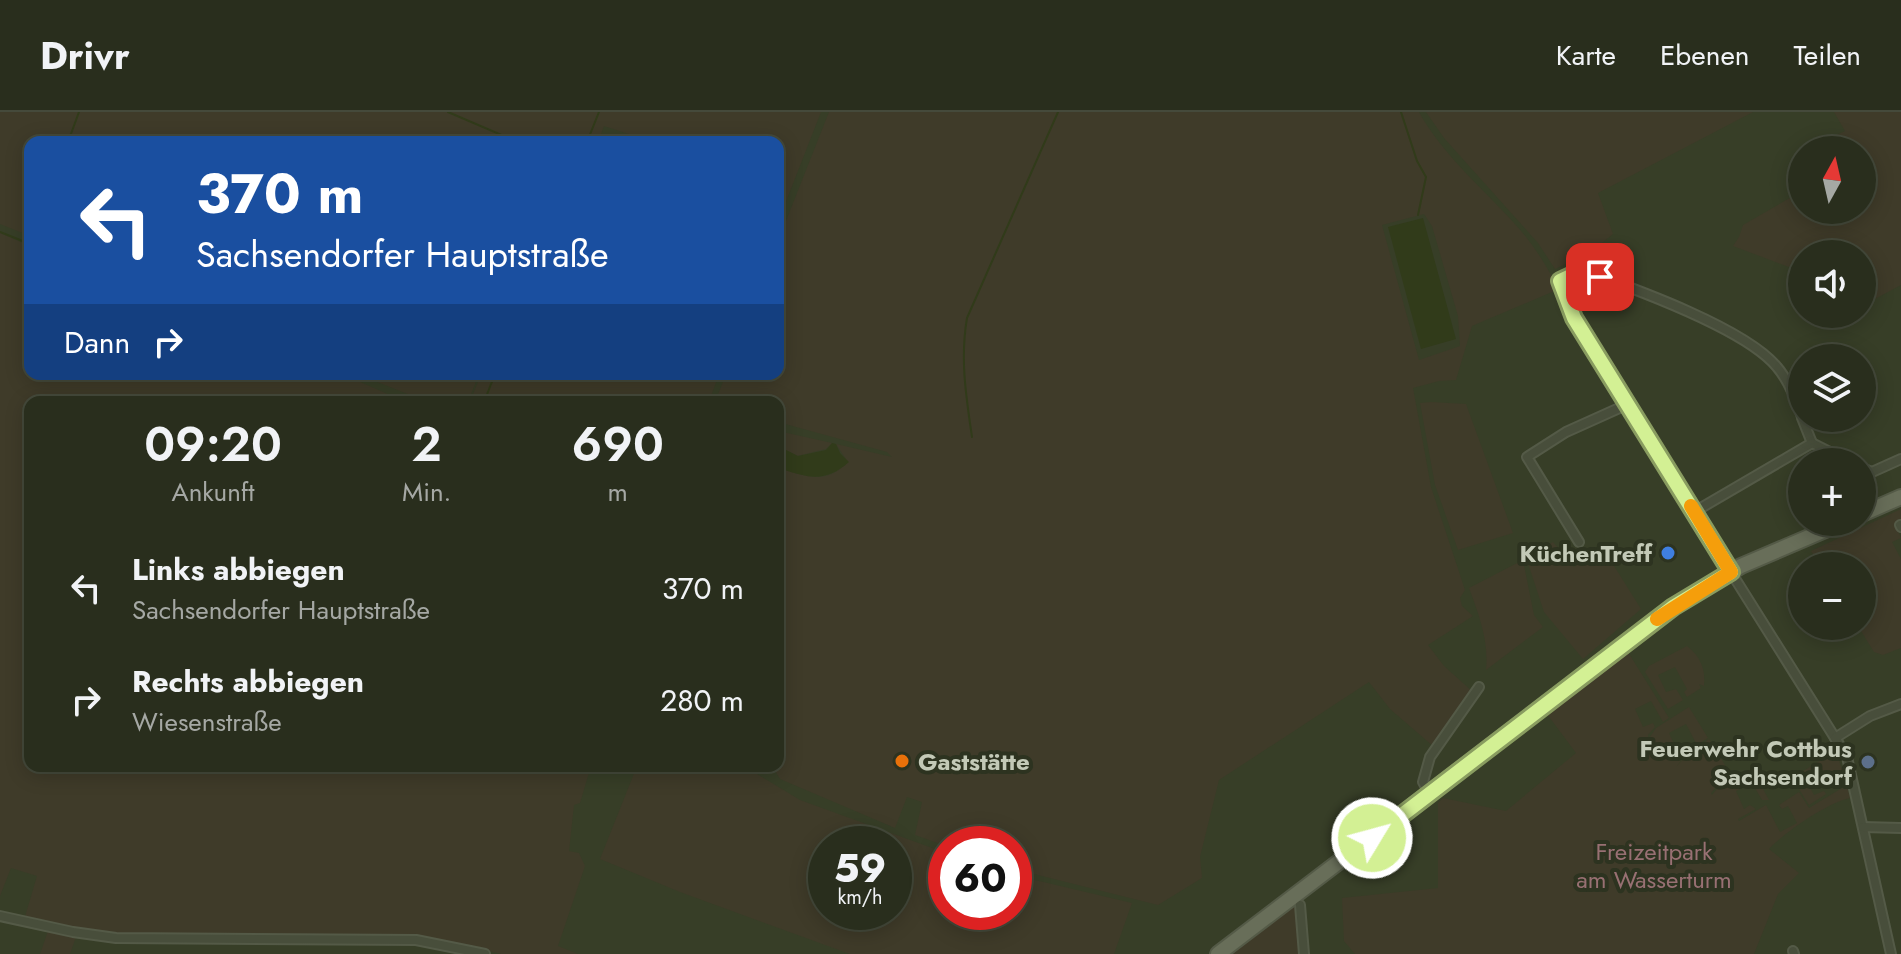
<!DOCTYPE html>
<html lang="de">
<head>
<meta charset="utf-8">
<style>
	:root { --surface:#292e1d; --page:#353a2a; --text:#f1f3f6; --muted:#a5a8a4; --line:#454a3b }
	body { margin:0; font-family:Jost,sans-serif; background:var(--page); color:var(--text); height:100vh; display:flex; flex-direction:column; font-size:30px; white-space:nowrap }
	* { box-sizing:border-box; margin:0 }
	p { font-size:26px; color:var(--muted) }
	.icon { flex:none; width:44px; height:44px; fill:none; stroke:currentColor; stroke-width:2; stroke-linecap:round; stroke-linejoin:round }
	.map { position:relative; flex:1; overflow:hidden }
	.sheet { position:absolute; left:24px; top:284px; width:760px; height:376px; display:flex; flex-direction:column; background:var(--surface); border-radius:16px; box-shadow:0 4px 20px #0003,0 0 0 2px var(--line) }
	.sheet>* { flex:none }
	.top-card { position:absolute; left:24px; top:24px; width:760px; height:244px; border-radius:16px; box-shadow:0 4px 20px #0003,0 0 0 2px var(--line); background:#1a4fa0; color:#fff; overflow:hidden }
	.needle { width:52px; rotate:8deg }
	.fabs { position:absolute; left:1788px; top:24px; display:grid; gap:16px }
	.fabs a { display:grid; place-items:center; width:88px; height:88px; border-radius:50%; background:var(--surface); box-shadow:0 4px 20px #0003,0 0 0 2px var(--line); font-size:40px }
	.speed { position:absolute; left:808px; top:714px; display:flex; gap:16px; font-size:40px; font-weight:700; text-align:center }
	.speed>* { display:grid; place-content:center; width:104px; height:104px; border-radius:50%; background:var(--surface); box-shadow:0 4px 20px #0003,0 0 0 2px var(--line); line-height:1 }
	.speed small { font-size:20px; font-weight:400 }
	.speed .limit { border:12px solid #d22; background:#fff; color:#111 }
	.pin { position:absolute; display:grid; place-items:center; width:68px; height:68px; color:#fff; margin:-34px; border-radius:16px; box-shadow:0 4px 12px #0006 }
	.me { position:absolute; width:88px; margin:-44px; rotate:53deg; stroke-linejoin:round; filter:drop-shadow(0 0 6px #0008) }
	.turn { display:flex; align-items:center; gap:28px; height:168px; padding:0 40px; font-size:36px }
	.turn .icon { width:104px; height:104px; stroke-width:2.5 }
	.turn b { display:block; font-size:56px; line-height:68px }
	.then { display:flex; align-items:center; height:76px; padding:0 40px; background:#0003; gap:16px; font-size:30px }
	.eta { display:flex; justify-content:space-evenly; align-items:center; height:136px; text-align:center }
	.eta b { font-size:48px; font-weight:600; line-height:56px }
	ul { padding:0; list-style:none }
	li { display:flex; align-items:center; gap:24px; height:112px; padding:0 40px }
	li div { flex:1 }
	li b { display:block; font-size:30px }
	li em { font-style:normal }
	header { display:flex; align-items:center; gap:48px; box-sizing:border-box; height:112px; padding:0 40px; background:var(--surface); border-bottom:2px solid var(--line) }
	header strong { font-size:38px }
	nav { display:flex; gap:44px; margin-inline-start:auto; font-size:28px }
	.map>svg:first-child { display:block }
	.green { fill:#3f3b29; fill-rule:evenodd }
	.water { fill:#313b1a }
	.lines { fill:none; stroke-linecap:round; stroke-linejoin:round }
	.stream { stroke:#313b1a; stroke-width:2 }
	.minor-casing { stroke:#545a47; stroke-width:12 }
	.primary-casing { stroke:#545a47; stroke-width:18 }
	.minor { stroke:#484e3b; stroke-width:8 }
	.primary { stroke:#686e59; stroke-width:14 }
	.route-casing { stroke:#899c60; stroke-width:20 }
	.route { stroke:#d3f094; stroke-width:14 }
	.slow { stroke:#f59e0b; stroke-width:14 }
	.shop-dot { fill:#3f7fe0; stroke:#2d3320; stroke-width:3 }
	.food-dot { fill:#e8710a; stroke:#2d3320; stroke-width:3 }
	.service-dot { fill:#5c6f8a; stroke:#2d3320; stroke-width:3 }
	.labels { text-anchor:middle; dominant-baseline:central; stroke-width:8; stroke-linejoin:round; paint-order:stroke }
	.poi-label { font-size:24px; font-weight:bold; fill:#c3c9b7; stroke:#2d3320; text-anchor:end }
	.park-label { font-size:24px; fill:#987073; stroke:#2d3320 }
</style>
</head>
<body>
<header>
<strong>Drivr</strong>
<nav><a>Karte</a><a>Ebenen</a><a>Teilen</a></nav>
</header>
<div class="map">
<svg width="1901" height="842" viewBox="0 0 1901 842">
	<rect width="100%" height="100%" fill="#373e27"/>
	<g class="green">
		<path d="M0 0H821L778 110V30H653L604 14 598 30H30V124L0 112Z"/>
		<path d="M829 0H1419C1445 47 1487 79 1521 119 1536 136 1548 157 1559 177L1472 214 1456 268 1439 269 1413 276 1431 375 1465 478 1460 486 1462 494 1473 504 1428 533 1444 554 1473 580 1433 634 1390 597 1369 570 1219 668 1200 745 1202 766 1158 793 1014 757V732L946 734 915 723 922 690 907 685 895 716 780 667 774 657 768 654H778V356C807 364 824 374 848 350L836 332 892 345 887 340 778 310V290H715L726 262H778V129ZM1424 102 1432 114 1458 204 1460 234 1419 248 1382 113Z"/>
		<path d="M1426 0H1753L1598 81 1613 122 1591 140 1555 157 1538 131 1444 26Z"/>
		<path d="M1834 0H1901V173L1862 194V142H1802V160L1733 134 1739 125 1743 113 1802 79V98H1862V38H1826L1822 30 1845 19Z"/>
		<path d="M0 121 30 134V262H342L406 290H30V654H591L580 691 574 693 569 739 579 741 585 754 558 834 578 842H501L457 831 417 825 118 823 90 821 24 808 37 764 11 756 0 784Z"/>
		<path d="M357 262H479L468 290H428Z"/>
		<path d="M481 262H719L709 290H470Z"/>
		<path d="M1431 290 1466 292 1513 421 1458 438 1435 373 1420 291Z"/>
		<path d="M778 319 832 331 826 337 797 344 778 334Z"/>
		<path d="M1901 397V408L1895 412 1901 426 1892 430 1901 447V536L1883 543 1874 540 1858 514H1862V454H1821L1811 439Z"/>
		<path d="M1553 430 1574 455 1604 438 1641 497 1583 547 1544 500 1526 445Z"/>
		<path d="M1523 448 1534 503 1543 515 1486 558C1489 529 1479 503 1469 476Z"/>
		<path d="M1687 534C1700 544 1706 557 1704 574L1699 572 1701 576 1687 585 1684 580 1687 577 1675 555 1658 563 1666 580 1676 577 1683 588 1668 597 1645 560 1649 554Z"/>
		<path d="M1628 540 1669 606 1663 610 1651 589 1635 597 1643 615 1653 611 1655 615 1648 623V628L1656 616 1689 595 1708 626 1697 633 1686 612 1669 621 1677 638 1687 634 1689 638 1676 655 1687 643 1709 627 1731 663 1721 669 1711 681 1712 683C1728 664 1732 665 1757 666L1769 688H1762L1752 671 1736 679 1744 697 1750 693 1756 697 1738 707 1739 709 1766 693 1780 720 1797 711 1788 694 1782 697 1779 693 1799 680 1809 696 1847 673 1850 686C1827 691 1785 720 1769 737L1799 761 1778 782 1754 842H1355L1344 829 1342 786 1438 776V691L1443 686 1506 699 1576 641 1547 602Z"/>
		<path d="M1836 639 1846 670 1835 676 1831 675 1822 657 1805 666 1814 683 1824 679 1826 682 1809 693 1792 666Z"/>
		<path d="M637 654H744L800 688 946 741V800H1014V763L1132 791 1114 842H850L680 780 600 747ZM826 732H894V800H826Z"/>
		<path d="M1297 792 1301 842H1228Z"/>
		<path d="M48 819 76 825 70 842H40Z"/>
	</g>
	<g class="water">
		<path d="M1423 106 1456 227 1421 237 1388 115Z"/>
		<path d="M832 331 836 332 840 341 849 350C824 372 807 365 778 356V334L798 344 826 338Z"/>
	</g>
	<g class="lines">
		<g class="stream">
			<path d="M448 0 518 30"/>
			<path d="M1401 0 1417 49 1426 65 1418 103"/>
			<path d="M68 30 79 0"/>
			<path d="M587 30 599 0"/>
			<path d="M0 120 30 132"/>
			<path d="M484 290 495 262"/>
			<path d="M972 325C966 284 960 247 967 206L1058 0"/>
		</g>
		<defs>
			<g id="minor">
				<path d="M1802 305C1796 287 1789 269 1777 255 1746 217 1638 178 1590 161L1581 159 1560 169 1574 206 1626 293 1847 645 1891 842"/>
				<path d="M1802 306 1812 331"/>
				<path d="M1862 356 1872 360 1901 347"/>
				<path d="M1694 400 1812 331 1850 350"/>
				<path d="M1900 413 1901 415"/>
				<path d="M1579 430 1527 345 1566 320 1626 293"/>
				<path d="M1835 626 1870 604 1901 592"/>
				<path d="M1429 681 1423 670 1430 645 1479 575"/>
				<path d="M1863 715 1901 716"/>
				<path d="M1300 793 1304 842"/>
				<path d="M0 804 73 820 116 826 416 828 485 842"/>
				<path d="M1793 839 1794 842"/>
			</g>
			<g id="primary">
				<path d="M1862 402 1901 385"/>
				<path d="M1218 842 1673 495 1741 454 1844 410"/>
			</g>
		</defs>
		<use href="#minor" class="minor-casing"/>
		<use href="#primary" class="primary-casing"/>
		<use href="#minor" class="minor"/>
		<use href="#primary" class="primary"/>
	</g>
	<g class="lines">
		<defs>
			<path id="route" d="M1372 726 1673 495 1731 460 1574 206 1560 169 1581 159 1600 165"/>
		</defs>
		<use href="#route" class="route-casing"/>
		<use href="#route" class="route"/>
		<path class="slow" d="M1657 507 1731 460 1691 394"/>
	</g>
	<circle class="shop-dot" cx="1668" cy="441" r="8"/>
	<circle class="food-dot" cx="902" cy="649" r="8"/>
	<circle class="service-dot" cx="1868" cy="650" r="8"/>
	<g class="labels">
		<g class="poi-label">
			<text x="1652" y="441">KüchenTreff</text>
			<text x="1852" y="636">Feuerwehr Cottbus<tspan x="1852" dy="28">Sachsendorf</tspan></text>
			<text x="918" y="649" text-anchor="start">Gaststätte</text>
		</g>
		<g class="park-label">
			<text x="1654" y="739">Freizeitpark<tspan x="1654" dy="28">am Wasserturm</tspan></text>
		</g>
	</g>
</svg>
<div class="fabs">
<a><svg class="needle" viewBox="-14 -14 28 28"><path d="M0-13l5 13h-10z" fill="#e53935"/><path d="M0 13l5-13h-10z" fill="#a5a8a4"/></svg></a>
<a><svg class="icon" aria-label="sound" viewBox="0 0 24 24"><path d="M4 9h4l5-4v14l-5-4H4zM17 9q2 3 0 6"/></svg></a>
<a><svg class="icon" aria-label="layers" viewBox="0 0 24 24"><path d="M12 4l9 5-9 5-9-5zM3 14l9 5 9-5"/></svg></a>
<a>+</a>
<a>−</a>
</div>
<div class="speed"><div>59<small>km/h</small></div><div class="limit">60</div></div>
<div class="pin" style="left:1600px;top:165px;background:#d93025"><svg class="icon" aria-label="arrive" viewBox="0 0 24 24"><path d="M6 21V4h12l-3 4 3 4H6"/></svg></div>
<svg class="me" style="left:1372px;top:726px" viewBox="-20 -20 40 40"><circle r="17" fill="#d3f094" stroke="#fff" stroke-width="3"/><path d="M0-11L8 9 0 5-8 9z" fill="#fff"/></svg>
<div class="top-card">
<div class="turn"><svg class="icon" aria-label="left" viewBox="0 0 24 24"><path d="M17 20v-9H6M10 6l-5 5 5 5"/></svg><div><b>370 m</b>Sachsendorfer Hauptstraße</div></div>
<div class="then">Dann<svg class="icon" aria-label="right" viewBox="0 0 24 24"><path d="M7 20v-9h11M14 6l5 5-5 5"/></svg></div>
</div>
<section class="sheet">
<div class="eta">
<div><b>09:20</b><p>Ankunft</p></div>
<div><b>2</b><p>Min.</p></div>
<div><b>690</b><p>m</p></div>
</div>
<ul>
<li><svg class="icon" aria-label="left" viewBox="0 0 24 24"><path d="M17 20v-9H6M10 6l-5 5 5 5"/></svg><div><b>Links abbiegen</b><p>Sachsendorfer Hauptstraße</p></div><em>370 m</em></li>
<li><svg class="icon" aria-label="right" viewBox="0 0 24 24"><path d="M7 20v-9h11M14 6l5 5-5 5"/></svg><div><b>Rechts abbiegen</b><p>Wiesenstraße</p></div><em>280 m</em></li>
</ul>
</section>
</div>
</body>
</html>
